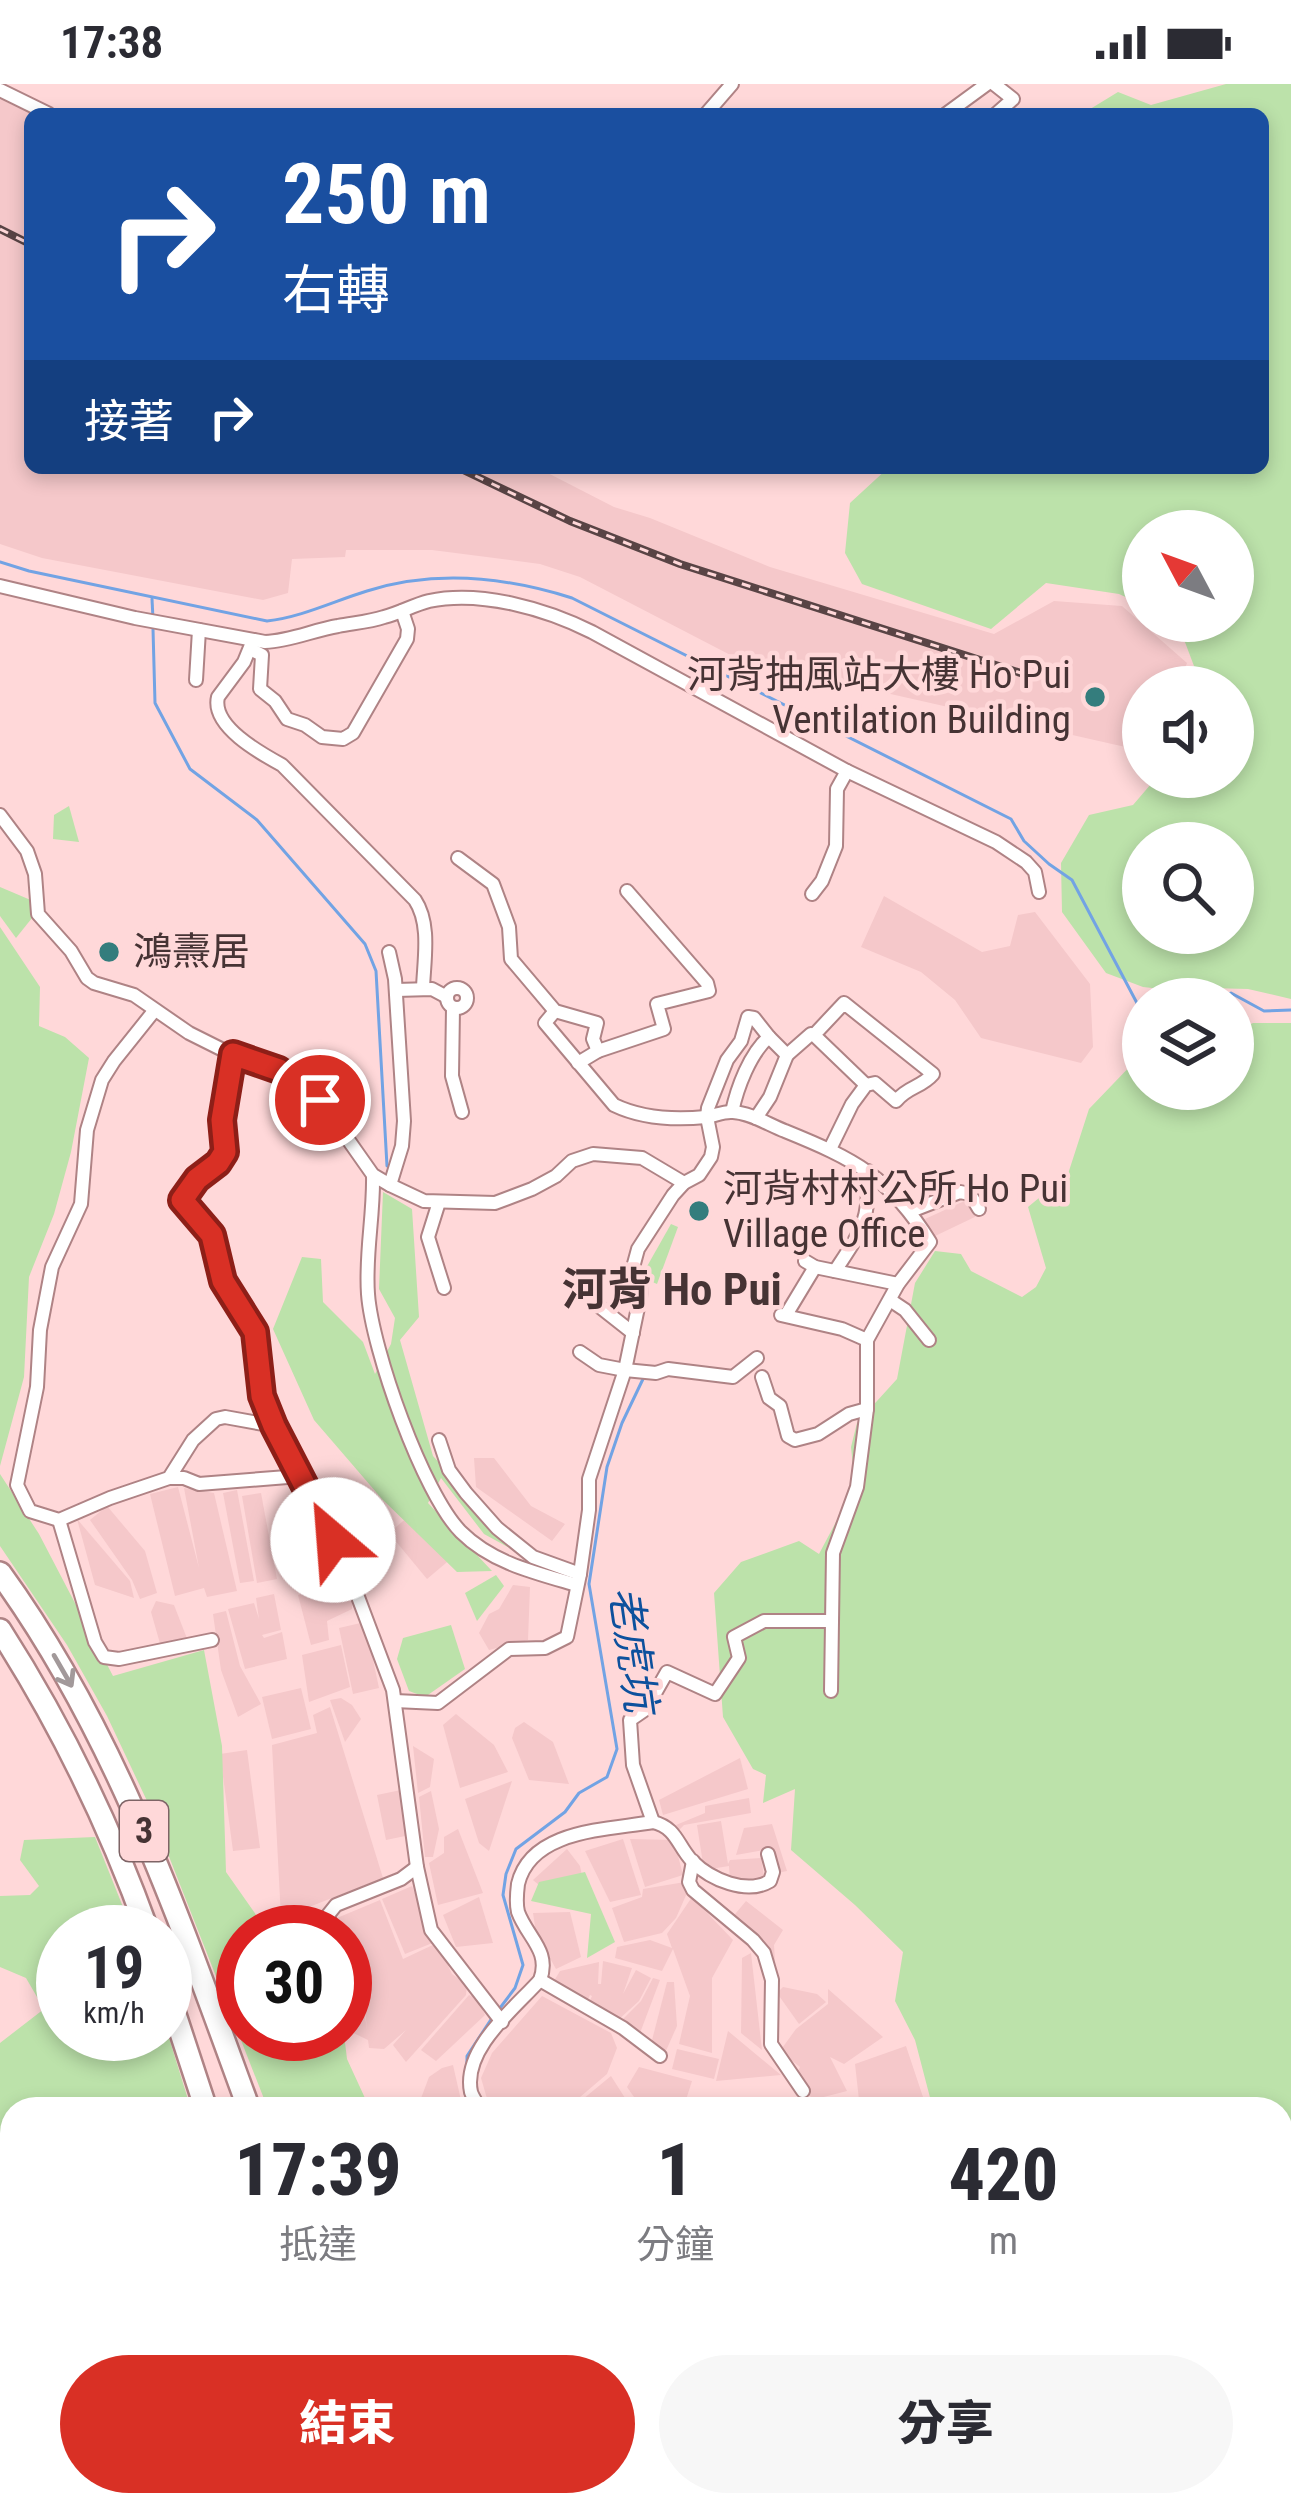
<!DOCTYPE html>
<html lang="zh-TW">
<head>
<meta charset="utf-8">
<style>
	:root { --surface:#fff; --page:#f7f7f7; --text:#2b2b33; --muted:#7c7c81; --accent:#d93025 }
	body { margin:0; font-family:"Roboto Condensed","Noto Sans TC",sans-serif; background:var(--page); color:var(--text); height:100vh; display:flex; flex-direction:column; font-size:45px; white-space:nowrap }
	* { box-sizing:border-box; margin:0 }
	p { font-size:39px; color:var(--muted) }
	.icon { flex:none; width:66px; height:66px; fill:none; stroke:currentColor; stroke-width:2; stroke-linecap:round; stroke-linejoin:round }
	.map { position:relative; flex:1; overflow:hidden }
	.side { position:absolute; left:0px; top:2013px; width:1293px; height:420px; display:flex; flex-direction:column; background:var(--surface); border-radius:36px 36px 0 0; box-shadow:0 6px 18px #0003 }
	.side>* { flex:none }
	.top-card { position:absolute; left:24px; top:24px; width:1245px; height:366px; border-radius:18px; box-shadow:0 6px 18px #0003; background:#1a4fa0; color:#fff; overflow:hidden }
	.needle { width:78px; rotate:311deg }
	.buttons { position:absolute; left:1122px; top:426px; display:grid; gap:24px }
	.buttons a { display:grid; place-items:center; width:132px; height:132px; border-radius:50%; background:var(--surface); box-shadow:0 6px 18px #0003; font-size:60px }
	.speed { position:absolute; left:36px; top:1821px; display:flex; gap:24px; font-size:60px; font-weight:700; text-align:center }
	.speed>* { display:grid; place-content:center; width:156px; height:156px; border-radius:50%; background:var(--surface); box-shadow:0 6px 18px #0003; line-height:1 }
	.speed small { font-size:30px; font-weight:400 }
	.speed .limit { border:18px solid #d22; background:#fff; color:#111 }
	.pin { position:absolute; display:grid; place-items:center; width:102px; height:102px; color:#fff; margin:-51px; border:6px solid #fff; border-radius:50%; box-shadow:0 3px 12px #0007 }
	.me { position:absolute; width:132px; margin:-66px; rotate:333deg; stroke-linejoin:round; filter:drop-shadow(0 0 9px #0008) }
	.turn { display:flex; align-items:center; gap:42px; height:252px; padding:0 60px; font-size:54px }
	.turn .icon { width:156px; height:156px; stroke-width:2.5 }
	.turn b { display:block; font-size:84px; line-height:102px }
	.then { display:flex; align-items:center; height:114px; padding:0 60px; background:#0003; gap:24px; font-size:45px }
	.eta { display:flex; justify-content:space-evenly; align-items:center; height:204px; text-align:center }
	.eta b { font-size:72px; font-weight:800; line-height:84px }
	.primary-button { display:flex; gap:24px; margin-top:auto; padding:24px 60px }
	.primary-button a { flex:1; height:138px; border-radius:72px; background:var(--accent); color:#fff; font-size:48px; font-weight:800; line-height:138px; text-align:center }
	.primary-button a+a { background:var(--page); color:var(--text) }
	.status { display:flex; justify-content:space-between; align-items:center; height:84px; padding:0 60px; background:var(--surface); direction:ltr }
	.status svg { height:33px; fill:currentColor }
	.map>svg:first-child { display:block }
	.built { fill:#f5c8ca }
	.green { fill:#bce2aa; fill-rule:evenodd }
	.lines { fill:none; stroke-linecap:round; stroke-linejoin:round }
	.stream { stroke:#72a3e4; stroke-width:3 }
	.canal { stroke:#72a3e4; stroke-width:10 }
	.minor-casing { stroke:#af8385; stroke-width:16 }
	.motorway-casing { stroke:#af8385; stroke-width:26 }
	.minor { stroke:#fff; stroke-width:12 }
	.motorway { stroke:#fff; stroke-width:21 }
	.rail-casing { stroke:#594445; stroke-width:8 }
	.rail { stroke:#ffd8d9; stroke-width:3; stroke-dasharray:9; stroke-linecap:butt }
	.oneway { stroke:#a2999a }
	.route-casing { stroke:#8d1f18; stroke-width:30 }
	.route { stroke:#d93025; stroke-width:21 }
	.poi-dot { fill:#347d7d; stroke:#ffd8d9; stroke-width:4.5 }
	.labels { text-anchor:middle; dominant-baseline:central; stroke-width:9; stroke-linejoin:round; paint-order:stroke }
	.shield { fill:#ffd8d9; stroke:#7e6466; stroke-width:3 }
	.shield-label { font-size:36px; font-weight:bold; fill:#463334 }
	.poi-label { font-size:39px; fill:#463334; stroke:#ffd8d9; text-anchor:start }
	.water-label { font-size:42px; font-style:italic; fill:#0d519d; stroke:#ffd8d9 }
	.quarter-label { font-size:45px; font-weight:bold; fill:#463334; stroke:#ffd8d9 }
</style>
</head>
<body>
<div class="status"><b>17:38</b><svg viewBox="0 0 49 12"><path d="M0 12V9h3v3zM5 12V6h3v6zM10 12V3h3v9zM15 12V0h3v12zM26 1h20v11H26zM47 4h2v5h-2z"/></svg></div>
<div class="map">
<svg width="1291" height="2433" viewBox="0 0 1291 2433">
	<rect width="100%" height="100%" fill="#ffd8d9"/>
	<g class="built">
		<path d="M0 15 32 30 30 384H538L614 423 650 434 770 483 994 550 1054 517 1122 522 1187 579 1178 603H1143V667L740 576 580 493 540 480 432 466H346L345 473 292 475 288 509 263 516 42 474 0 460Z"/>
		<path d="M884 812 982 868 1010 862 1018 831 1035 828 1090 900 1093 963 1081 979 981 954 955 916 921 888 861 863Z"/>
		<path d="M971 1114 979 1131 933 1153 925 1135Z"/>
		<path d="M474 1374H494L531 1422 565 1440 552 1457 476 1403Z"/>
		<path d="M178 1403 199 1484 184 1404 214 1409 237 1507 207 1513 204 1504 175 1512 150 1410Z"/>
		<path d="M237 1406 254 1497 240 1499 223 1409Z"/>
		<path d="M261 1409 277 1495 257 1499 242 1412Z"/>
		<path d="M107 1422 145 1467 157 1509 140 1515 132 1496 90 1436Z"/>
		<path d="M415 1427 453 1473 427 1495 389 1449Z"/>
		<path d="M77 1435 130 1497 134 1514 95 1501Z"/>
		<path d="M298 1437 308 1448 324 1451 342 1498 296 1508 281 1440Z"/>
		<path d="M346 1501 352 1507V1525L327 1537 329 1556 311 1561 298 1511Z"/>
		<path d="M513 1501 530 1503 528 1556 489 1566 479 1549 489 1530 499 1525Z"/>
		<path d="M274 1510 281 1546 262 1551 264 1554 282 1548 287 1575 245 1585 228 1525 254 1519 259 1535 256 1514Z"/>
		<path d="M156 1517 174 1521 188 1557 161 1563 151 1528Z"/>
		<path d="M226 1527 240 1582 261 1620 238 1633 221 1586 213 1530Z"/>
		<path d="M365 1538 379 1604 353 1610 339 1544Z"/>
		<path d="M341 1561 350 1603 309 1618 302 1571Z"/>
		<path d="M301 1604 311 1645 272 1655 262 1613Z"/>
		<path d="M341 1614 352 1621 361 1635 345 1658 330 1616Z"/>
		<path d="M330 1623 383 1794 281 1834 272 1661 317 1649 313 1631Z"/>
		<path d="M456 1630 494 1661 508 1688 460 1704 443 1641Z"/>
		<path d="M524 1638 553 1658 569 1700 529 1696 512 1654 515 1644Z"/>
		<path d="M413 1662 434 1675 430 1703 418 1709Z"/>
		<path d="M247 1666 260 1764 233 1767 220 1670Z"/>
		<path d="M740 1674 748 1705 663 1731 659 1716Z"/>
		<path d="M512 1697 489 1767 479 1759 465 1715Z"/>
		<path d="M401 1706 410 1751 386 1756 377 1711Z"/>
		<path d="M431 1707 439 1745 433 1773H425L419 1713Z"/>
		<path d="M749 1714 751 1729 684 1741 679 1746 676 1741 705 1729V1722Z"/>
		<path d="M721 1737 728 1780 730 1776 761 1774 765 1798 730 1797 729 1782 704 1786 697 1741Z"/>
		<path d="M772 1740 787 1787 777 1789 769 1765 736 1771 744 1744Z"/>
		<path d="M458 1745 483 1809 438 1821 429 1779 444 1769V1753Z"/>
		<path d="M623 1755 641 1811 610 1818 585 1767Z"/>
		<path d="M630 1755 674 1756 683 1791 645 1803Z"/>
		<path d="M567 1765 580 1782 585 1806 551 1811 533 1796Z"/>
		<path d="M685 1798 687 1809 676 1834 662 1849 624 1858 612 1824 642 1813 643 1805Z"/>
		<path d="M412 1802 435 1858 405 1870 382 1815Z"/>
		<path d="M479 1813 493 1859 456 1863 443 1831Z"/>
		<path d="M692 1813 733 1856 712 1894V1969L679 1960 690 1912 673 1865 662 1887 615 1874 617 1863 650 1856 672 1864 667 1850Z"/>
		<path d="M380 1816 403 1875 437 1859 452 1890 467 1901 466 1911 406 1978 393 1961 406 1946 384 1965 369 1964 368 1956 345 1945V1895L358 1891 367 1945 361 1891 345 1848 337 1834Z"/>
		<path d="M746 1817 783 1846 774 1861 776 1893 731 1835Z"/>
		<path d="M570 1828 581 1873 556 1885 536 1849 533 1829Z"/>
		<path d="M751 1869 762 1966 741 1949 742 1874Z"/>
		<path d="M603 1877 632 1884 623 1910 636 1886 651 1894 639 1917 618 1936 588 1921 592 1912 590 1911 583 1926 554 1897 560 1887 599 1878 598 1900H601Z"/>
		<path d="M653 1894 660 1896 640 1949 621 1937 641 1917Z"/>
		<path d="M667 1898H674L677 1942 665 1969 651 1960Z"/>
		<path d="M783 1903 817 1910 826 1918 799 1940 777 1909Z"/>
		<path d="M828 1905 883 1953 844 1980 830 1973 847 2007 816 2015 809 2012 797 1989 800 1983 780 1967 796 1945 828 1920Z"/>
		<path d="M469 1911 478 1915 485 1931 436 1977 421 1966Z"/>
		<path d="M542 1912 611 1949 617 1964 607 1990 566 2025H490L481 1994 492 1969Z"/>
		<path d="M728 1947 781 1991 716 1997Z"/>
		<path d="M906 1962 927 2025H860L855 1980Z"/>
		<path d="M677 1965 719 1975 714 1995 672 1985Z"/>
		<path d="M453 1981 463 2025H417L429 1993 442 1984Z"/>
		<path d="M639 1983 692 1997 683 2025 641 2023 627 2003Z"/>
		<path d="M611 1992 632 2025H571Z"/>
	</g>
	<g class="green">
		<path d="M1226 0H1291V915L1248 905 1210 904 1180 907 1143 903 1106 889 1062 828 1061 779 1089 731 1133 721 1157 693H1233V603H1187L1194 582 1177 537H1233V447H1143V521L1119 510 1046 499 991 545 862 500 845 469 850 419 888 384H1263V30H1082L1118 8 1151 21ZM1143 759H1233V849H1143Z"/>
		<path d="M69 722 79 758 53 755 54 731Z"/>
		<path d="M0 803 33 817 32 834 16 854 0 832Z"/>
		<path d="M0 843 40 903 39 942 65 953 89 974 71 1068 54 1130 29 1193 24 1293 0 1382Z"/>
		<path d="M1253 939H1291V2433H959L962 2421H1281V2025H933L915 1956 895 1917 903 1868 855 1821 791 1766 795 1705 763 1719 766 1691 753 1685 723 1633 714 1509 741 1478 799 1457 819 1470 855 1402 851 1363 857 1339 897 1295 915 1199 935 1167 961 1170 971 1187 1022 1213 1036 1203 1046 1184 1028 1123 1068 1090 1089 1025 1137 975 1143 973V1005H1233V948Z"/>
		<path d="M383 1108 412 1125 419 1233 400 1256 433 1372 528 1474 484 1450 441 1394 428 1419 492 1487 457 1488 382 1415 314 1336 273 1245 302 1173 321 1175 323 1218 363 1258 375 1290 391 1260 395 1234 379 1205Z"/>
		<path d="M671 1140 678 1143 657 1200 641 1193Z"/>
		<path d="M0 1390 39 1450 113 1592 204 1566 222 1662 226 1788 268 1848H243V1950H344L347 1975 370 2025H268L148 1719 107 1632 67 1561 0 1462Z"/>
		<path d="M496 1491 504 1502 477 1537 465 1509Z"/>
		<path d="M451 1541 465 1585 425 1613 409 1607 397 1575 403 1554Z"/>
		<path d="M95 1753 133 1848H63V1950H165V1941L191 2025H12V2185L0 2184V1959L44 1925 26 1894 0 1883V1812L30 1811 39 1802 20 1776 24 1756Z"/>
		<path d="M585 1788 615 1858 587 1874 591 1830 531 1817 539 1798Z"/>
		<path d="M0 2206 12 2208V2256L0 2262Z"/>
		<path d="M91 2421H298L300 2433H98Z"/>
		<path d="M421 2421H925L921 2427 922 2433H427Z"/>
	</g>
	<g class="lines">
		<g class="stream">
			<path d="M0 478 29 487 267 537C302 533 334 517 367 507 434 486 506 493 572 514L1011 735 1024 757 1049 780 1072 796 1138 921 1143 922"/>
			<path d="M152 515 153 535"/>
			<path d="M153 545 155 619 190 685 257 736 365 860 376 887 387 1082"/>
			<path d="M1218 915 1231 909 1264 927 1291 926"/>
			<path d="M500 1924 515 1904 523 1881 503 1811 506 1790 516 1765 565 1728 579 1709 607 1693 617 1665 589 1500 607 1383 622 1339 643 1295"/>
			<path d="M467 1986V1972L494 1931"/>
			<path d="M1281 2231 1291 2241"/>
		</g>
		<g class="canal">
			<path d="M0 2197 12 2199"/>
			<path d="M62 2421 71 2433"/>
			<path d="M945 2433 947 2421"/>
		</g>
		<defs>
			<g id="minor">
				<path d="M994 0 1013 15 996 30"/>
				<path d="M0 6 49 30"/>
				<path d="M706 30 732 0"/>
				<path d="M946 30 987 0"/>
				<path d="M0 502 135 534 265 558C290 557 314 546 338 542 353 539 369 538 384 533 400 529 413 521 429 517 481 506 546 525 592 548L847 687 996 758 1026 778 1035 788 1039 808"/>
				<path d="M253 556 244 578 218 613C211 642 260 669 282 681L415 816C431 840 424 876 423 904"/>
				<path d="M250 565 262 571 260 605 275 617 287 635 305 641 322 653 343 655 353 649 407 555 408 545 402 527"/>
				<path d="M196 596 199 546"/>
				<path d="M0 731 27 767 35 790 38 830 71 867 87 894 94 899 134 911 189 949 233 971 279 986 303 1002 323 1020 373 1091 390 1101 424 1117 495 1119 532 1105 556 1092 572 1077 593 1070 642 1074 684 1099"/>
				<path d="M458 774 493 800 509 843 511 875 555 927 597 939 593 955 598 967"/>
				<path d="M812 810 822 797 836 762 837 705 847 687"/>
				<path d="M389 868 395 895 404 1037 402 1062 390 1101"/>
				<circle cx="457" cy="914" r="10"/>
				<path d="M396 906 432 905 447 913"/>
				<path d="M453 924 452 992 462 1028"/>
				<path d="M154 927 114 977 102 996 87 1046 81 1120 52 1183 40 1246 37 1303 17 1401 30 1427 59 1436 110 1414 169 1394 193 1356 216 1335 225 1333 274 1342"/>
				<path d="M555 927 545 939 614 1021C641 1034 676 1036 706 1033 715 1032 723 1027 733 1028 751 1029 769 1041 785 1047 854 1075 890 1093 930 1158L898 1200 867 1256V1325L857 1403 833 1469 831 1607"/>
				<path d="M233 971C231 993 223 1018 222 1038 221 1052 230 1064 221 1077 209 1094 189 1095 182 1118L212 1151 223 1197 254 1245 262 1312 274 1342 349 1489 393 1606 417 1783 431 1846 502 1938"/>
				<path d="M787 971 811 950 814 951"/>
				<path d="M578 979 598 967 664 945 657 920 709 907 707 899 627 807"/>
				<path d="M732 1028C737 1004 750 969 769 953L787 971 770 1013 756 1034"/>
				<path d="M830 1065 852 1020 866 1001 814 951 844 919 933 990C921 1004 908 1002 896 1017L875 999 866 1001"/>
				<path d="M373 1091C374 1131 365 1170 368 1210 372 1265 423 1410 461 1448 492 1479 536 1489 577 1501"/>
				<path d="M439 1118 428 1153 444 1204"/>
				<path d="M911 1127 960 1108 970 1110 979 1125"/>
				<path d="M805 1177 815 1183 898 1200"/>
				<path d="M835 1187C862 1146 870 1137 868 1087"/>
				<path d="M890 1216 905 1226 929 1256"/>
				<path d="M600 1223 633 1249"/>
				<path d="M781 1231 842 1245 867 1256"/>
				<path d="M786 1231 815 1183"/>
				<path d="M580 1268 599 1281 625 1286 656 1289 668 1285 733 1293 757 1274"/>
				<path d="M762 1293 769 1314 780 1322 788 1352 795 1356 818 1350 849 1330 867 1325"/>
				<path d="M439 1356 449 1386 466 1409 497 1444 533 1473 580 1490"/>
				<path d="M169 1394H184L199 1400 300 1392"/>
				<path d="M59 1436 95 1558 104 1573 119 1575 212 1556"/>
				<path d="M395 1617 438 1619 509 1565 545 1564 567 1553 580 1490 589 1426V1395L625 1286 641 1209 640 1198 632 1187 638 1165 673 1111 684 1099 699 1091 711 1073 713 1063 707 1033 708 1024 727 976 741 957 748 933 754 934 769 953"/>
				<path d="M653 1738 633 1681 630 1636 646 1625 667 1588 715 1610 739 1574 734 1553 764 1537H832"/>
				<path d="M693 1777 689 1798 693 1806 753 1856 764 1869 772 1896 771 1960 803 2007"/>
				<path d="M333 1848 328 1831 336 1821 401 1795 417 1783"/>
				<path d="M540 1896 623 1944 660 1972"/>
				<path d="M345 1897 346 1902"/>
				<path d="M480 2025C477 2019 473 2014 471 2008 462 1965 515 1924 540 1896 551 1867 527 1853 518 1828 516 1820 517 1808 518 1800 531 1745 608 1746 653 1738 677 1744 677 1761 692 1777 711 1796 747 1811 770 1797L773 1788 768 1770"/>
			</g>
			<g id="motorway">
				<path d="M0 1489C117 1650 181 1840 249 2025"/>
				<path d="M0 1546C61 1641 110 1742 148 1848"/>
				<path d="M165 1900 206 2025"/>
				<path d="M337 2421 341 2433"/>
				<path d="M408 2421 414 2433"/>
			</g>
		</defs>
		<use href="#minor" class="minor-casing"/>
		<use href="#motorway" class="motorway-casing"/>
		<use href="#minor" class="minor"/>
		<use href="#motorway" class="motorway"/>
		<defs>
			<g id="rail">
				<path d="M0 145 30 160"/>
				<path d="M459 384 570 437 680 480 1030 592"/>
			</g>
		</defs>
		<use href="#rail" class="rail-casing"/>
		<use href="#rail" class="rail"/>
	</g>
	<defs><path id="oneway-shaft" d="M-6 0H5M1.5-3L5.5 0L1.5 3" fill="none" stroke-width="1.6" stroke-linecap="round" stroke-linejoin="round" transform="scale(3)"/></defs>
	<use class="oneway" href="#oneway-shaft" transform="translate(63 1587) rotate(60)"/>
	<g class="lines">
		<defs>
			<path id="route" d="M320 1016 279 986 233 970 222 1036 225 1068 218 1079 197 1095 182 1116 212 1151 223 1197 255 1248 262 1312 274 1342 333 1456"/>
		</defs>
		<use href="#route" class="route-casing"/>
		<use href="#route" class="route"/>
	</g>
	<g class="poi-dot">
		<circle cx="1095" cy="613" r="12"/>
		<circle cx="109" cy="868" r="12"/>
		<circle cx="699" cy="1127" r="12"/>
	</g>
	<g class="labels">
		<rect class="shield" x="120" y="1717" width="48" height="60" rx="9"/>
		<g class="shield-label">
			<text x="144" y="1747">3</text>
		</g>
		<g class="poi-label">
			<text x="1071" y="591" text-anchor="end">河背抽風站大樓 Ho Pui<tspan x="1071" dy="45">Ventilation Building</tspan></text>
			<text x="133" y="868">鴻燾居</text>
			<text x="723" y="1105">河背村村公所 Ho Pui<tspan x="723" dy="45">Village Office</tspan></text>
		</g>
		<g class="water-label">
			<text transform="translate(633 1565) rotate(82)">老虎坑</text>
		</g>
		<g class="quarter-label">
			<text x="672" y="1205">河背 Ho Pui</text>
		</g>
	</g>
</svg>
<div class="buttons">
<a><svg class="needle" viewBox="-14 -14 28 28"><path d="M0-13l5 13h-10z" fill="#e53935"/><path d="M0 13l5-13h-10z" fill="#7c7c81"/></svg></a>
<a><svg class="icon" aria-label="sound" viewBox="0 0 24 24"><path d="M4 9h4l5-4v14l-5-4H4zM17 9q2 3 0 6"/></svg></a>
<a><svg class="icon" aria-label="search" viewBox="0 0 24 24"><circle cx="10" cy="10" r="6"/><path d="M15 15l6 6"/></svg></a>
<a><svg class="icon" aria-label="layers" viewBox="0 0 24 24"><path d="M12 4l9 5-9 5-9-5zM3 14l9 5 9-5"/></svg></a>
</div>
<div class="speed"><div>19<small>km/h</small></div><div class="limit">30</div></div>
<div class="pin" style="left:320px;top:1016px;background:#d93025"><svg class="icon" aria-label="arrive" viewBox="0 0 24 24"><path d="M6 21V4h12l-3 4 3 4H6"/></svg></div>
<svg class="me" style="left:333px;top:1456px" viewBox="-20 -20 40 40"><circle r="19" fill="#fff"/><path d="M0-13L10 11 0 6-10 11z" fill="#d93025"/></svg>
<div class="top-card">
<div class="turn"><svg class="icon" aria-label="right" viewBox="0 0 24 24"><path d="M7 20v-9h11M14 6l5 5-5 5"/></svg><div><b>250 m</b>右轉</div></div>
<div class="then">接著<svg class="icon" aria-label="right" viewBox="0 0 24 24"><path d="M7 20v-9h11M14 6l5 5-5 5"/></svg></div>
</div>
<section class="side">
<div class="eta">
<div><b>17:39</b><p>抵達</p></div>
<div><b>1</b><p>分鐘</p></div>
<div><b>420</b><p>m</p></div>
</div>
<div class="primary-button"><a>結束</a><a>分享</a></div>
</section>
</div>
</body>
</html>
